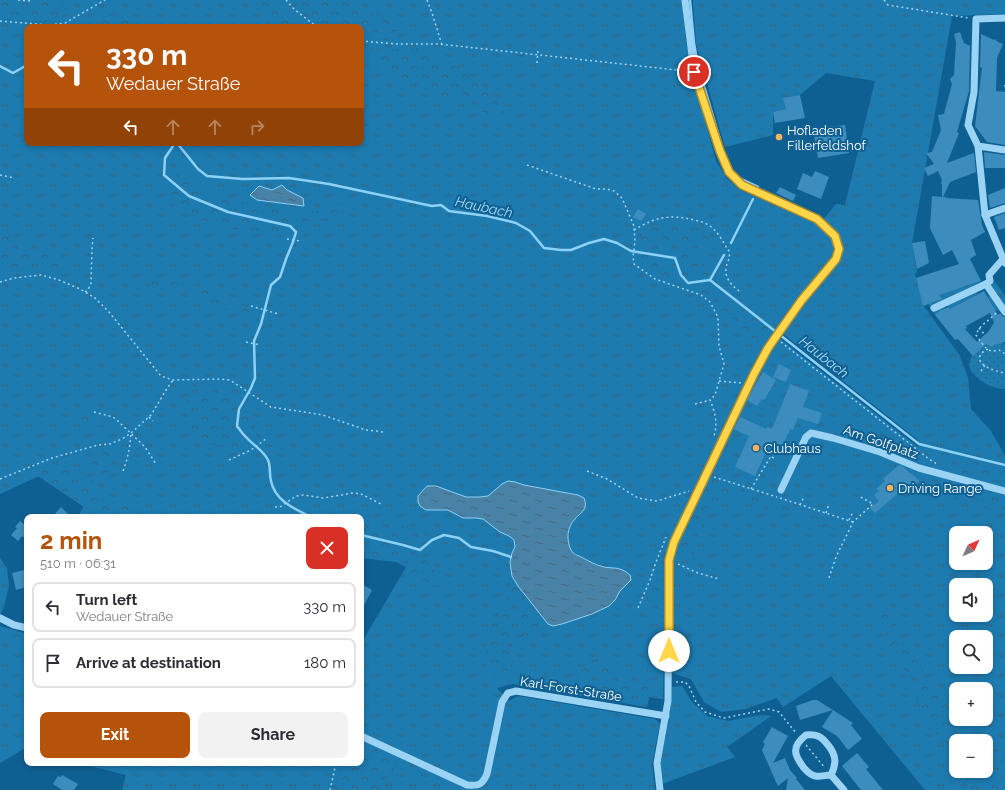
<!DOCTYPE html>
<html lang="en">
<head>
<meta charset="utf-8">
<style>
	:root { --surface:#fff; --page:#f2f2f3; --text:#2b2b33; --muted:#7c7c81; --line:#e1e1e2; --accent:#b45309 }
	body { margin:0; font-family:Raleway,sans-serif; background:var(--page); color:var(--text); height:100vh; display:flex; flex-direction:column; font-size:15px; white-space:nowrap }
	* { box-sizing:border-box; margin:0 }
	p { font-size:13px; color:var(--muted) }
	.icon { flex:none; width:22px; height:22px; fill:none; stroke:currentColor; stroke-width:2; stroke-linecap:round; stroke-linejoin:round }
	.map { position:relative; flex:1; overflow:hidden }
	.details { position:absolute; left:24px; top:514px; width:340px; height:252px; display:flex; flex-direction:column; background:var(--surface); border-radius:8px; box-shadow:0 2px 6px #0003 }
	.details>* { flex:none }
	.banner { position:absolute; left:24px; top:24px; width:340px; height:122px; border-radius:8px; box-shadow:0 2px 6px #0003; background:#b45309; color:#fff; overflow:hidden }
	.needle { width:26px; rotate:46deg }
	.tools { position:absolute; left:949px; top:526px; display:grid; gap:8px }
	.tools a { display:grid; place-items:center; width:44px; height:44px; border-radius:8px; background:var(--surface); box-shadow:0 2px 6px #0003; font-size:20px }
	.pin { position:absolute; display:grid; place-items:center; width:34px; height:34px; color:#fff; margin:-17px; border:2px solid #fff; border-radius:50%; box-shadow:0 1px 4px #0007 }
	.me { position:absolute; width:44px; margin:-22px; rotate:0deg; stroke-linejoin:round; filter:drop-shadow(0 0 3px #0008) }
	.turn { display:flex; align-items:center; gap:14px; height:84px; padding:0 16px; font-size:18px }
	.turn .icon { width:52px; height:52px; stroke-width:2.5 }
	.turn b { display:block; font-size:28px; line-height:34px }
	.lanes { display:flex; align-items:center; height:38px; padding:0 16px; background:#0003; justify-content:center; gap:20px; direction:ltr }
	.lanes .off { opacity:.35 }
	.round { display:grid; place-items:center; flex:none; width:42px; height:42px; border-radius:8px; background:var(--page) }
	.head { display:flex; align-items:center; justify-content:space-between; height:68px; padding:0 16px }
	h1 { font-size:24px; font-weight:700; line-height:30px; color:var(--accent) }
	.button { display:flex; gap:8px; margin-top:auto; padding:8px 16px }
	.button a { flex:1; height:46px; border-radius:8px; background:var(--accent); color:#fff; font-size:16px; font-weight:700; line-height:46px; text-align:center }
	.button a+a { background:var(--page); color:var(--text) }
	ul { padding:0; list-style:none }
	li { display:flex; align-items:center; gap:12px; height:50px; margin:0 8px 6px; padding:0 8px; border:2px solid var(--line); border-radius:8px }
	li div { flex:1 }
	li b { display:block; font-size:15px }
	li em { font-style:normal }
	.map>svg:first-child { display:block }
	.grass { fill:url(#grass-tufts); fill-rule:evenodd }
	.forest { fill:url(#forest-crowns) }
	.garden { fill:url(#garden-dots) }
	.water { fill:url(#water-ripples); stroke:#8cd1f7 }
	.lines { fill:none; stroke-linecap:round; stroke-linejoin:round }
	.stream { stroke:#8cd1f7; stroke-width:2.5 }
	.building { fill:#3c8dbd; fill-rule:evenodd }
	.path { stroke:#9bd3f4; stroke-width:1.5; stroke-dasharray:2 3; stroke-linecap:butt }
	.minor { stroke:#9bd3f4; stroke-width:7 }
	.route-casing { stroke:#a68a30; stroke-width:10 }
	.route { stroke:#ffd54a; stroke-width:7 }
	.poi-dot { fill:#ffb35d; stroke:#0f6092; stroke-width:1.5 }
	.labels { text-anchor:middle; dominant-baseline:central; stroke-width:4; stroke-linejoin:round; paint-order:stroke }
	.poi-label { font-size:13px; fill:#fff; stroke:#0f6092; text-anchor:start }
	.street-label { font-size:13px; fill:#fff; stroke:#0f6092 }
	.water-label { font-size:14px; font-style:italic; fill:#a7dcfb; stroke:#0f6092 }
</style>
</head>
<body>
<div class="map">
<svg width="1005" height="790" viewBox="0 0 1005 790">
	<defs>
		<pattern id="grass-tufts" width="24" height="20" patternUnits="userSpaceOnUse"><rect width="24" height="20" fill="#1d7bb0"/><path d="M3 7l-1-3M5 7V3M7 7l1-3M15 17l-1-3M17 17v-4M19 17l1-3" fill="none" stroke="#34647e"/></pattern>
		<pattern id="forest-crowns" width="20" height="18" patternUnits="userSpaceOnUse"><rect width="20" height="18" fill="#1d7bb0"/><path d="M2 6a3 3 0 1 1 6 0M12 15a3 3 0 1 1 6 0" fill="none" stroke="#34647e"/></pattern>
		<pattern id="garden-dots" width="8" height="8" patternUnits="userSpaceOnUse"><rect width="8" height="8" fill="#1d7bb0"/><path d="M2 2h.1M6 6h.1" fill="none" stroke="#34647e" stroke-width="1.8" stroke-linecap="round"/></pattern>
		<pattern id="water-ripples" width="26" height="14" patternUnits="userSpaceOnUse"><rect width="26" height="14" fill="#4882a6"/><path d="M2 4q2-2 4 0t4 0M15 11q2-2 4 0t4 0" fill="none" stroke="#4a6a7e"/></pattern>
	</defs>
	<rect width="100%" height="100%" fill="#0f6092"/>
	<g class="grass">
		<path d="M63 0H682L686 42 693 76 716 161 727 179 740 190 819 225 836 204 845 205 875 81 826 73 800 95 784 98 786 109 773 112V135L725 147 696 44 693 0H1005V14L952 16 912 243 917 272 915 274 923 305 960 356 968 378 971 409 991 431 1005 456V464L918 440 777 329 774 334 918 447 1005 471V790H925L831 676 783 707 777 698 745 709 721 712 704 702 691 679 672 673 673 563 665 560 663 699 649 697 647 707 513 684 497 688 509 701 518 696 655 719 660 724 652 764 655 790H380L401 757 361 739V644L406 567 396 562 361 558V517H77L84 506 39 476 0 494V19L45 22 57 16ZM27 27H361V143H27ZM956 533H986V563H956ZM956 585H986V615H956ZM956 637H986V667H956ZM956 689H986V719H956ZM956 741H986V771H956Z"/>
		<path d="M987 280 996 283 1005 296V317L1001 312 995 310 988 297 989 296 985 288 977 292 978 294 950 309 947 305 935 315 928 304 938 301 936 295Z"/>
		<path d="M0 558 7 568 9 586 4 607 0 615Z"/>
		<path d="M0 626 27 634V747L0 763Z"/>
		<path d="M682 686 692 702 707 716 728 721 761 715 771 716 727 747 735 757 662 784 660 766 671 704 672 687Z"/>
		<path d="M83 763H341V768L336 784 328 790H122L126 775 86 765Z"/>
	</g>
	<g class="forest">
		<path d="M0 0H63L57 16 45 22 0 19Z"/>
		<path d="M251 0H276L294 18 289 27H270Z"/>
		<path d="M291 0H349L399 26 392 41 361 36V27H331L325 25 295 4Z"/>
		<path d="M125 14 143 27H87L104 17Z"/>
		<path d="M425 48V53L449 61 472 78 504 109 505 114 501 120 393 75 369 63 365 49H396Z"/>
		<path d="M185 173 213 195 290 212 320 211 345 203 356 206 333 221H307L289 236 252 233 217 226 174 206 167 190 173 175Z"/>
		<path d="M673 223 699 225 711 230 708 243 707 250 699 255 701 266 710 275 777 329 774 334 761 344 749 335 714 301 692 289 665 277 638 260 639 244 643 234 652 226Z"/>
		<path d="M0 233C12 236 23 240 34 244 47 248 61 252 72 261 51 273 28 271 4 269L0 264Z"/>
		<path d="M171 276 237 304 272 315V320L265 329 261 339 251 338V333L257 320 253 315C241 313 227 311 216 306 200 299 184 288 166 286 161 286 155 287 150 287L149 279 156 277Z"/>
		<path d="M198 383H220L230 386 252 400 251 414 255 426V437L251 446 243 451 229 450 221 445H204L199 442 192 428 187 413V401L190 393Z"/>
		<path d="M76 411H83L93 415 111 420 110 424 100 426 76 422 73 413Z"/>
		<path d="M918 440 1005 464V485L920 464Z"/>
		<path d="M116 448 124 454 123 462 114 470 102 475 94 470 91 467 88 462C91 449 105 449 116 448Z"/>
		<path d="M60 459 79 469 95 483 92 495 102 501 113 504H138L137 511 130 514 84 507 29 470 45 465 53 461Z"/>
		<path d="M920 473 1005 496V514L964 502 933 490Z"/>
		<path d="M708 477 774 500 819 513 849 525 845 535 832 529 787 513 770 511 756 503 724 496 707 507 703 524 696 544 693 567 673 559 677 542Z"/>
		<path d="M291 509 318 517H278L277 511Z"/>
		<path d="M361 518 381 523 406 526 429 537 448 531 456 532 460 543 445 544 430 550 413 553 425 560 439 575 440 587 422 580 413 575 407 565 402 560 361 554Z"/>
		<path d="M661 560H664L663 699 649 697 647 707 554 691C560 688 572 684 576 680 582 673 584 658 595 657 604 657 612 667 619 670 627 674 642 675 649 668 656 660 654 633 651 623 649 617 644 613 642 607L658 566Z"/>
		<path d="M512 576 518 586 548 624 543 635 529 642 518 633H509L507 647 513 662 505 674 494 679 487 668 486 652 491 625 500 614 507 597Z"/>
		<path d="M886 608 930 683 956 708V719H967L1005 756V790H970L959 771H986V741H956V766L926 715 874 611Z"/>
		<path d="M361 739 401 757 380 790H328L336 784 341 768V763H361Z"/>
	</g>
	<path class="garden" d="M1000 341 1005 345V389C993 390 964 375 970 360 972 354 981 348 985 344L994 345Z"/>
	<g class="water">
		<path d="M282 185 287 190 303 198 304 206 257 200 250 195 259 186 272 190Z"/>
		<path d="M508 481 515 482 524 485 578 495 584 498C585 501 586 504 585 507 584 512 578 515 575 519 567 527 566 540 571 550 574 555 577 555 581 557 589 561 595 565 604 567 616 569 619 566 630 575L631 580 620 591 615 600 609 606 592 614 562 624 553 626 548 624 518 586 512 576 510 562 512 553 515 547 514 540 509 536 500 532 483 519 476 518H463L448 510H426L420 506 418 502V496L427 486H436L466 497H480L488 496 502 484Z"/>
	</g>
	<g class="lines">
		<g class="stream">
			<path d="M690 0 694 43 698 66"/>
			<path d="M0 66 13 73 27 65"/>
			<path d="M701 76 721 143"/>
			<path d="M175 143 165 158 164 175 189 196 228 212 290 226 296 232 293 242 286 259 280 277 271 285 261 324 254 341 255 378 251 388 239 409 237 426C240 430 243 435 247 438 254 446 263 450 268 460 271 467 269 474 271 481 275 501 295 509 311 517"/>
			<path d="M177 143 198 169 207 176 242 179 289 178 329 184 432 206 441 205 449 211 487 216 516 223 530 231 544 248 561 250H571L589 243 604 239 617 243 631 251 675 258 681 275 688 283 710 280 919 444 1005 465"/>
			<path d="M741 179 758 187"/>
			<path d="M731 243 753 199"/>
			<path d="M710 280 724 255"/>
			<path d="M361 535 403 545 420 550 432 540 444 535 459 538 471 547 493 551 511 557"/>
		</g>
	</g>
	<g class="building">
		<path d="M960 32 964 43 970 46 969 91 957 132 959 133 947 163 974 153 976 172 950 182 943 197H946V198L978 200 982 225 985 232 971 240 976 255 970 259 981 281 939 295 942 299 934 302 923 306 916 278 959 264 952 250 943 255 930 228 932 196 942 197V184H941L942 180 938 171 928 176 924 168 934 164 926 153 932 152 941 130 938 115 944 114 952 84 950 79 954 75 956 42 954 34Z"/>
		<path d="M981 34 994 40 995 39 998 42 1003 44 997 58 996 91 1005 92V145L987 142 975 126 982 68 980 67Z"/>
		<path d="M800 95 805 118 775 123 773 112 786 109 783 98Z"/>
		<path d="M845 125 849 153 818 158 813 129Z"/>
		<path d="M984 152 1005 155V168H985Z"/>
		<path d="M815 171 829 177 821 199 797 189 803 173 812 177Z"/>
		<path d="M780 187 796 195 793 201 776 193Z"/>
		<path d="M1005 188V203L990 208 988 195Z"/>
		<path d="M638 209 646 214 641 221 633 217Z"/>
		<path d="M1005 213V228L999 230 994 217Z"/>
		<path d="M925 241 929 263 917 269 912 243Z"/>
		<path d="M984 291 998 315 1000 313 1002 316 1005 317V342L994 345 992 347 986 344 973 356 958 339 955 340 935 315 941 310 948 307 950 309ZM990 313 994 322 992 326 989 331 977 342 965 329 967 328 966 326Z"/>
		<path d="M779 364 791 370 786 382 773 377Z"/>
		<path d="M763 372 776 380 764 400 762 399 757 406 747 400Z"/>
		<path d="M790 384 809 391 803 407 822 413 818 424 798 418 793 430 790 429 780 451 769 446 755 476 735 467 749 436 734 429 740 417 766 429 767 427 772 429Z"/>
		<path d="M899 465 905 468 910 474 911 473 919 481 911 488 908 485 875 513 870 508 879 501 874 495 879 491 876 489 885 481 883 479Z"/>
		<path d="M61 507 71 517H52Z"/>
		<path d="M20 521 27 527V540L22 536 18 541 11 535 17 528 15 527Z"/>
		<path d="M24 570 25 577 27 576V587L16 590 12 573Z"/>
		<path d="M361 584 372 590 361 611Z"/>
		<path d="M813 700H817L833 710 800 720 796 706Z"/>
		<path d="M833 710 853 723 851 725 862 739 848 750 837 736 822 727Z"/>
		<path d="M772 727 788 736 773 763 785 758 790 770 797 778 796 779 805 790H786L788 778 778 786 776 782 762 750 765 744 763 742Z"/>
		<path d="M857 753 869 767 866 769 883 790H861L842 766Z"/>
		<path d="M62 775 78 784 74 790H62L53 784 58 776 61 777Z"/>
	</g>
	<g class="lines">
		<g class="path">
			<path d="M18 0 28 1 32 0"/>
			<path d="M286 0 294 9 317 27"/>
			<path d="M427 0 432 13 442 45"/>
			<path d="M884 0 888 5 969 18"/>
			<path d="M0 21 49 25 65 23 105 0"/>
			<path d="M361 41 397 44H439L686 71"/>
			<path d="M537 63 538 49"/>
			<path d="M1004 86H1005"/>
			<path d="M527 165 596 189H607L614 191 622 198 634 226 635 241 633 257 634 264 655 279 701 295 710 302 718 317 719 346 724 364 715 395 710 400C715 412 718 423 714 436"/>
			<path d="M0 175 14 178"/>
			<path d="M634 230C656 217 669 214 694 220 699 221 704 222 708 225 718 230 723 243 729 251 730 256 729 259 727 264 723 276 730 284 739 291"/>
			<path d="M287 239 301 241"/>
			<path d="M0 282 14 278 41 275 59 280 80 289 95 298 109 312 161 376 173 380 220 379 230 380 271 407 323 415 366 430 384 432"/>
			<path d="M85 292 88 290 91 283 92 249 93 238"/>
			<path d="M251 306 268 311 279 314"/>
			<path d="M996 313C989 321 979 325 976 335 980 340 985 350 992 351 994 351 996 351 999 350L1005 354"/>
			<path d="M979 328 985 335"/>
			<path d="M246 342 260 345"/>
			<path d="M781 342 929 459 937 464"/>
			<path d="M988 349C985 351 981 352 980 356 976 366 998 372 1005 373"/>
			<path d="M981 371 985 365"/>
			<path d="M719 381 741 383"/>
			<path d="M695 404 710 400"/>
			<path d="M94 412 113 417 118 421 145 447 156 464"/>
			<path d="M149 417 153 421"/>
			<path d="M229 460 251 450 267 438"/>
			<path d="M123 471C128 458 130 447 131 433"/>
			<path d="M587 471 607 479 638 498 657 501 689 491"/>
			<path d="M714 477 777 497"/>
			<path d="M0 479 52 458 98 445 110 444 122 439 131 433 151 415 166 390 173 380"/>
			<path d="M751 489 771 456 775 459"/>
			<path d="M780 498 853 522"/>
			<path d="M800 505 804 497"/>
			<path d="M275 507H280L296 496 304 495 323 498 353 493 361 494 381 504"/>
			<path d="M826 513 829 504"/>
			<path d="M849 520 853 512"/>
			<path d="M678 564 698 573 719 579"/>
			<path d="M829 578 836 557 853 522 873 504 859 496"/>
			<path d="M638 608 650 580 656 562 666 537"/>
			<path d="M676 682H685L689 686 696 702 705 712 724 718 769 709 779 712 796 733"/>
			<path d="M806 745 825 768"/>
			<path d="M330 790 336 763"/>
		</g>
		<g class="minor">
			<path d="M1005 18 976 19 974 92 968 125 978 146 1005 150"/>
			<path d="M978 146 985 215 1005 263"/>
			<path d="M985 215 1005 208"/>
			<path d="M986 284 1005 312"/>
			<path d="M934 308 986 284 990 281 989 275 1003 259"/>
			<path d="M781 490 806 437 811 433 833 438 880 452 919 468 1005 491"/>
			<path d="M0 618 14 625 27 628"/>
			<path d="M806 735C817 734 821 736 828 745 836 755 837 763 831 775 826 775 820 777 815 776 810 775 807 771 804 768 794 755 791 747 806 735Z"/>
			<path d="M361 736 467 785C479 786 482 785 487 774L502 702 508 693 516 691 666 716"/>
			<path d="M831 775 844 790"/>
			<path d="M660 790 657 763 668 701 669 560 674 542 754 374 768 348 801 301 836 259 839 249 835 236 817 219 743 185 729 172 720 151 694 72 685 0"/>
		</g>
	</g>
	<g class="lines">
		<defs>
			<path id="route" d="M669 651V560L674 542 754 374 768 348 801 301 836 259 839 249 835 236 817 219 742 185 729 172 720 151 694 72"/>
		</defs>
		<use href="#route" class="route-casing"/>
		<use href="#route" class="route"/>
	</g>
	<g class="poi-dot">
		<circle cx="779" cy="137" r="4"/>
		<circle cx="756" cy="448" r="4"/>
		<circle cx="890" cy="488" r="4"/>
	</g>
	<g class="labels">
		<g class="poi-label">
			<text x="787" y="130">Hofladen<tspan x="787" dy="15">Fillerfeldshof</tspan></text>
			<text x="764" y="448">Clubhaus</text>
			<text x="898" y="488">Driving Range</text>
		</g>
		<g class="street-label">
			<text transform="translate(881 442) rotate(19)">Am Golfplatz</text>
			<text transform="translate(571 689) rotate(9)">Karl-Forst-Straße</text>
		</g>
		<g class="water-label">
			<text transform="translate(484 207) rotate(12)">Haubach</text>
			<text transform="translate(824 357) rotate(38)">Haubach</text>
		</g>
	</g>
</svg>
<div class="tools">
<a><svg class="needle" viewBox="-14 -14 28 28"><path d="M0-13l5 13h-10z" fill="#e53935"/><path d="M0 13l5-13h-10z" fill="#7c7c81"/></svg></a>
<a><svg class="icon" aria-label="sound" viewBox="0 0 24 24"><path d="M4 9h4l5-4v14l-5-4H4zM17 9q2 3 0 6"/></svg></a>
<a><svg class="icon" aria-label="search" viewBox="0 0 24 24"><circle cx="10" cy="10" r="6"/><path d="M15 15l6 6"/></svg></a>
<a>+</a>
<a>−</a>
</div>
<div class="pin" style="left:694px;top:72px;background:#d93025"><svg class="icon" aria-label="arrive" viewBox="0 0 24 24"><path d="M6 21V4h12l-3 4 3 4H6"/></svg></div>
<svg class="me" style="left:669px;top:651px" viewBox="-20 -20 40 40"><circle r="19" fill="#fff"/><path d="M0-13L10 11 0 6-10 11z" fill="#ffd54a"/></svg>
<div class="banner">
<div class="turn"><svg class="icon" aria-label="left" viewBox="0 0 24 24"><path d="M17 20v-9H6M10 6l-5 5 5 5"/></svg><div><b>330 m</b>Wedauer Straße</div></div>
<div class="lanes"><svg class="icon" aria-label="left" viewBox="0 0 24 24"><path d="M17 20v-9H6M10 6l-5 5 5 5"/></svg><svg class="icon off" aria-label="ahead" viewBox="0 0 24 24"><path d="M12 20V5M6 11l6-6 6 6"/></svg><svg class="icon off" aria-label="ahead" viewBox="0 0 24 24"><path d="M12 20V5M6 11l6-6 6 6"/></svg><svg class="icon off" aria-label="right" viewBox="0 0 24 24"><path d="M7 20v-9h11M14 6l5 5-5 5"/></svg></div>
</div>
<section class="details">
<div class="head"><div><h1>2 min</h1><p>510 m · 06:31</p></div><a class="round" style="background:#d93025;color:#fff"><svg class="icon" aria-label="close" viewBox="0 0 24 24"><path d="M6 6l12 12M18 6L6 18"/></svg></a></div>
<ul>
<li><svg class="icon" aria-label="left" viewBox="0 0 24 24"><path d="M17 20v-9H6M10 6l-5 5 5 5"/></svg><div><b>Turn left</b><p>Wedauer Straße</p></div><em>330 m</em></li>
<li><svg class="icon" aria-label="arrive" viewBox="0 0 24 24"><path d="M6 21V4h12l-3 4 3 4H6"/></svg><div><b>Arrive at destination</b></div><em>180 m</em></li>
</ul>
<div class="button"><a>Exit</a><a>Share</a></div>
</section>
</div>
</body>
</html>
